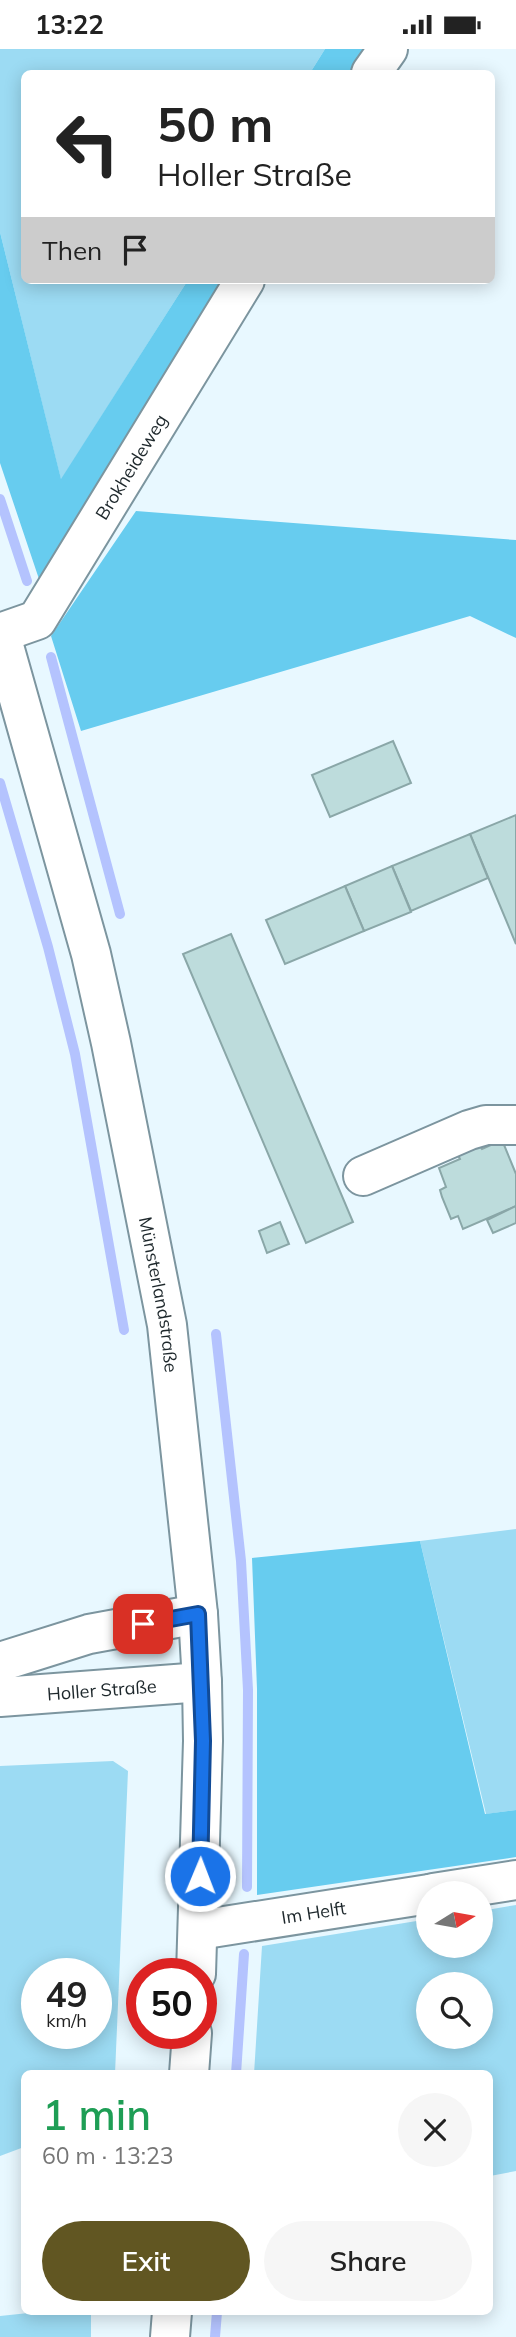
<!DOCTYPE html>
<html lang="en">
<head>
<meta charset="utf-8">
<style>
	:root { --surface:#fff; --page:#f6f6f6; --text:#222; --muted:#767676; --accent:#615622 }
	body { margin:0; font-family:Mulish,sans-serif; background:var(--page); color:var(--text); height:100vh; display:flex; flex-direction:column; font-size:26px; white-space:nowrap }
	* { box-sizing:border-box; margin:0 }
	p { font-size:23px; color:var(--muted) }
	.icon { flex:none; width:38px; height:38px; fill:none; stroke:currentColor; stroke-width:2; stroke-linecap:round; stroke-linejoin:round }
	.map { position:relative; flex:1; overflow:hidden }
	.side { position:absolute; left:21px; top:2021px; width:472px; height:245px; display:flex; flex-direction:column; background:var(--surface); border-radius:10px; box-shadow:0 4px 18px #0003 }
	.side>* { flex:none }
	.hud { position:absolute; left:21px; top:21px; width:474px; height:214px; border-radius:10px; box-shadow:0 4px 18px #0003; background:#fff; color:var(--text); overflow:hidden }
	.needle { width:46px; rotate:79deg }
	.tools { position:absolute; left:416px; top:1832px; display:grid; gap:14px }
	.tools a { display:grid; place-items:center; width:77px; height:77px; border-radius:50%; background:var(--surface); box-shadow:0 4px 18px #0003; font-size:35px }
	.speed { position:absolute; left:21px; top:1909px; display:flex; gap:14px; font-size:35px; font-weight:700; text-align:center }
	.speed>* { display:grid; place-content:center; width:91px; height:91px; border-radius:50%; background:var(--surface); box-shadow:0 4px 18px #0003; line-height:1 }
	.speed small { font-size:18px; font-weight:400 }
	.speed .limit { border:10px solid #d22; background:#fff; color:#111 }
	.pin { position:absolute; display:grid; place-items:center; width:60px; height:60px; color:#fff; margin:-30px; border-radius:14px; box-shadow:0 4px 10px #0006 }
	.me { position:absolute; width:77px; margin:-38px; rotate:1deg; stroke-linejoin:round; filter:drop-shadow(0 0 5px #0008) }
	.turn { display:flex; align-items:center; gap:24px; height:147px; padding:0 21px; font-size:32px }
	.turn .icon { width:91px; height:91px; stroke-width:2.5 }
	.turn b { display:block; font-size:49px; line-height:60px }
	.then { display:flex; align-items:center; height:66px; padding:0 21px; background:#0003; gap:14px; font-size:26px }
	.round { display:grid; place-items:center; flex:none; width:74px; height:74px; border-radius:37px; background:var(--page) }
	.headline { display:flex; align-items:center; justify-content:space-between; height:119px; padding:0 21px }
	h1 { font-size:42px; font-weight:600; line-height:52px; color:#1e9e55 }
	.cta { display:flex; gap:14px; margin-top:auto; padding:14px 21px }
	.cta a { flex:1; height:80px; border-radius:42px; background:var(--accent); color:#fff; font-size:28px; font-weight:600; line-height:80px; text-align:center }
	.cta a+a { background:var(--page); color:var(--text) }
	.status { display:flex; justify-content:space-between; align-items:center; height:49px; padding:0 35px; background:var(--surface); direction:ltr }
	.status svg { height:19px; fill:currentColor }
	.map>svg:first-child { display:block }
	.green { fill:#9cdbf3; fill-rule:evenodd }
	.forest { fill:#67ccef }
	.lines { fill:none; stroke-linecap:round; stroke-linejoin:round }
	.stream { stroke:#b4c3fe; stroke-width:10 }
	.building { fill:#bddcdc; stroke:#8aa7a8; stroke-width:2 }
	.minor-casing { stroke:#7c959f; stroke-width:42 }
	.major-casing { stroke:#7c959f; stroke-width:42 }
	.minor { stroke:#fff; stroke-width:38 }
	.major { stroke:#fff; stroke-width:38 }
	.route-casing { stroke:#114b97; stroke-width:18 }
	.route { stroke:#1a73e8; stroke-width:12 }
	.labels { text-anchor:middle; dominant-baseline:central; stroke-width:7; stroke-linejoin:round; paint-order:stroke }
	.street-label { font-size:18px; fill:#1d272b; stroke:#fff }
</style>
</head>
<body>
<div class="status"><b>13:22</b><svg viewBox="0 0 49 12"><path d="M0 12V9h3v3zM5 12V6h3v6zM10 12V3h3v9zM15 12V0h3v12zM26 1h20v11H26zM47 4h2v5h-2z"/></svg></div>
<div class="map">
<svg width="516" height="2288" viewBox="0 0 516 2288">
	<rect width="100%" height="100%" fill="#e8f8ff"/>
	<g class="green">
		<path d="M0 0H325L310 24H24V231H188L61 431 0 183Z"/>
		<path d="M516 1480V1761L486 1765 420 1492Z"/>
		<path d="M113 1712 128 1722 115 2025H24V2098L0 2107V1717ZM37 1925H96V1984H37Z"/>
		<path d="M516 1856V2122L490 2127V2025H254L262 1897 429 1870V1897H481V1862ZM429 1936H481V1988H429Z"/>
		<path d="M38 2263H91V2288H0V2267Z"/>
	</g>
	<g class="forest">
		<path d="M325 0H376L360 24H310Z"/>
		<path d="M0 183 61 430 188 231H227L39 530 0 414Z"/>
		<path d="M136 462 516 491V589L470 567 81 682 51 587Z"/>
		<path d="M420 1492 485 1765 516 1761V1808L257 1846V1640L252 1509Z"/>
	</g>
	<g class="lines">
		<g class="stream">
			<path d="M0 450 27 532"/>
			<path d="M51 608 120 865"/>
			<path d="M0 734 48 898 75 1005 124 1281"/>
			<path d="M216 1285 241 1512 248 1641 247 1838"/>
			<path d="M236 2025 244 1905"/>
			<path d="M215 2288 217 2263"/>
		</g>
	</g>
	<g class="building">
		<path d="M393 692 411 734 330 768 312 726Z"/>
		<path d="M516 766V895L470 785Z"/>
		<path d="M470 785 488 829 411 862 392 817Z"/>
		<path d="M392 817 411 863 364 882 345 837Z"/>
		<path d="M345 837 364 882 285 915 266 871Z"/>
		<path d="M231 885 353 1173 306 1194 183 905Z"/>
		<path d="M502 1091 516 1125V1157L463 1180 458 1167 451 1170 442 1148 440 1141 446 1138 439 1119 460 1110 458 1106 480 1097 482 1100Z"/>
		<path d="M516 1157V1174L493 1184 487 1171Z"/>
		<path d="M280 1173 289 1195 267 1204 259 1182Z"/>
	</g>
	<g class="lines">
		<defs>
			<g id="minor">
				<path d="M371 24 388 0"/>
				<path id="s1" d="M0 584 37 571 245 231"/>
				<path d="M363 1127 469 1081 486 1076H516"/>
				<path d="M0 1613 89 1585 198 1565"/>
				<path id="s2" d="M0 1648 202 1633"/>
				<path d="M433 1844 516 1831"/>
				<path id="s3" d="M199 1881 429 1845"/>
			</g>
			<g id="major">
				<path id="s4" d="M0 583 91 905 111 994 167 1276 198 1565 202 1633 203 1692 196 1925"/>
				<path d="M189 2025 192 1984"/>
				<path d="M170 2288 172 2263"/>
			</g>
		</defs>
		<use href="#minor" class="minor-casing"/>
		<use href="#major" class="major-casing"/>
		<use href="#minor" class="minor"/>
		<use href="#major" class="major"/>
	</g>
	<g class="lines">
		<defs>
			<path id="route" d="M143 1575 198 1565 203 1692 200 1827"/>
		</defs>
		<use href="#route" class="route-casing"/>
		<use href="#route" class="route"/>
	</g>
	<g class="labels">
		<g class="street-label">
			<text stroke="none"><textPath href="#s1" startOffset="219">Brokheideweg</textPath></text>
			<text stroke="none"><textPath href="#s4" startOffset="682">Münsterlandstraße</textPath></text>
			<text stroke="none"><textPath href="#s2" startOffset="102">Holler Straße</textPath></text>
			<text stroke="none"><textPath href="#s3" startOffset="116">Im Helft</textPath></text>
		</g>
	</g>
</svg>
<div class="tools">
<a><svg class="needle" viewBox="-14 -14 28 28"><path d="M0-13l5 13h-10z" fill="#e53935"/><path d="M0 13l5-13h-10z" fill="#767676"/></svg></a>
<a><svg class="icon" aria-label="search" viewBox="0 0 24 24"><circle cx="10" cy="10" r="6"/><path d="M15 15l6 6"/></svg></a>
</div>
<div class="speed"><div>49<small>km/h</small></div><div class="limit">50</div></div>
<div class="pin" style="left:143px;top:1575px;background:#d93025"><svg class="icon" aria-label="arrive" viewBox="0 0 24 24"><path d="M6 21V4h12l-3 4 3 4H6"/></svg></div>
<svg class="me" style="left:200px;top:1827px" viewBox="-20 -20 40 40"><circle r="17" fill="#1a73e8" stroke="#fff" stroke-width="3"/><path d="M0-11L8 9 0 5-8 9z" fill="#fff"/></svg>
<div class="hud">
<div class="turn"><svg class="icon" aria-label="left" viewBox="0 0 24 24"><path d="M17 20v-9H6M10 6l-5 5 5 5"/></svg><div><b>50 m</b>Holler Straße</div></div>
<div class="then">Then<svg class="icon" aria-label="arrive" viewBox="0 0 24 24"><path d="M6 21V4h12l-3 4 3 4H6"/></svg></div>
</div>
<section class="side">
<div class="headline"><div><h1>1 min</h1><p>60 m · 13:23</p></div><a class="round"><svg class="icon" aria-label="close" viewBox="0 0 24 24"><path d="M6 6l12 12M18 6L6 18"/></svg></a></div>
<div class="cta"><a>Exit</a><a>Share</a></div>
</section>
</div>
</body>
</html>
